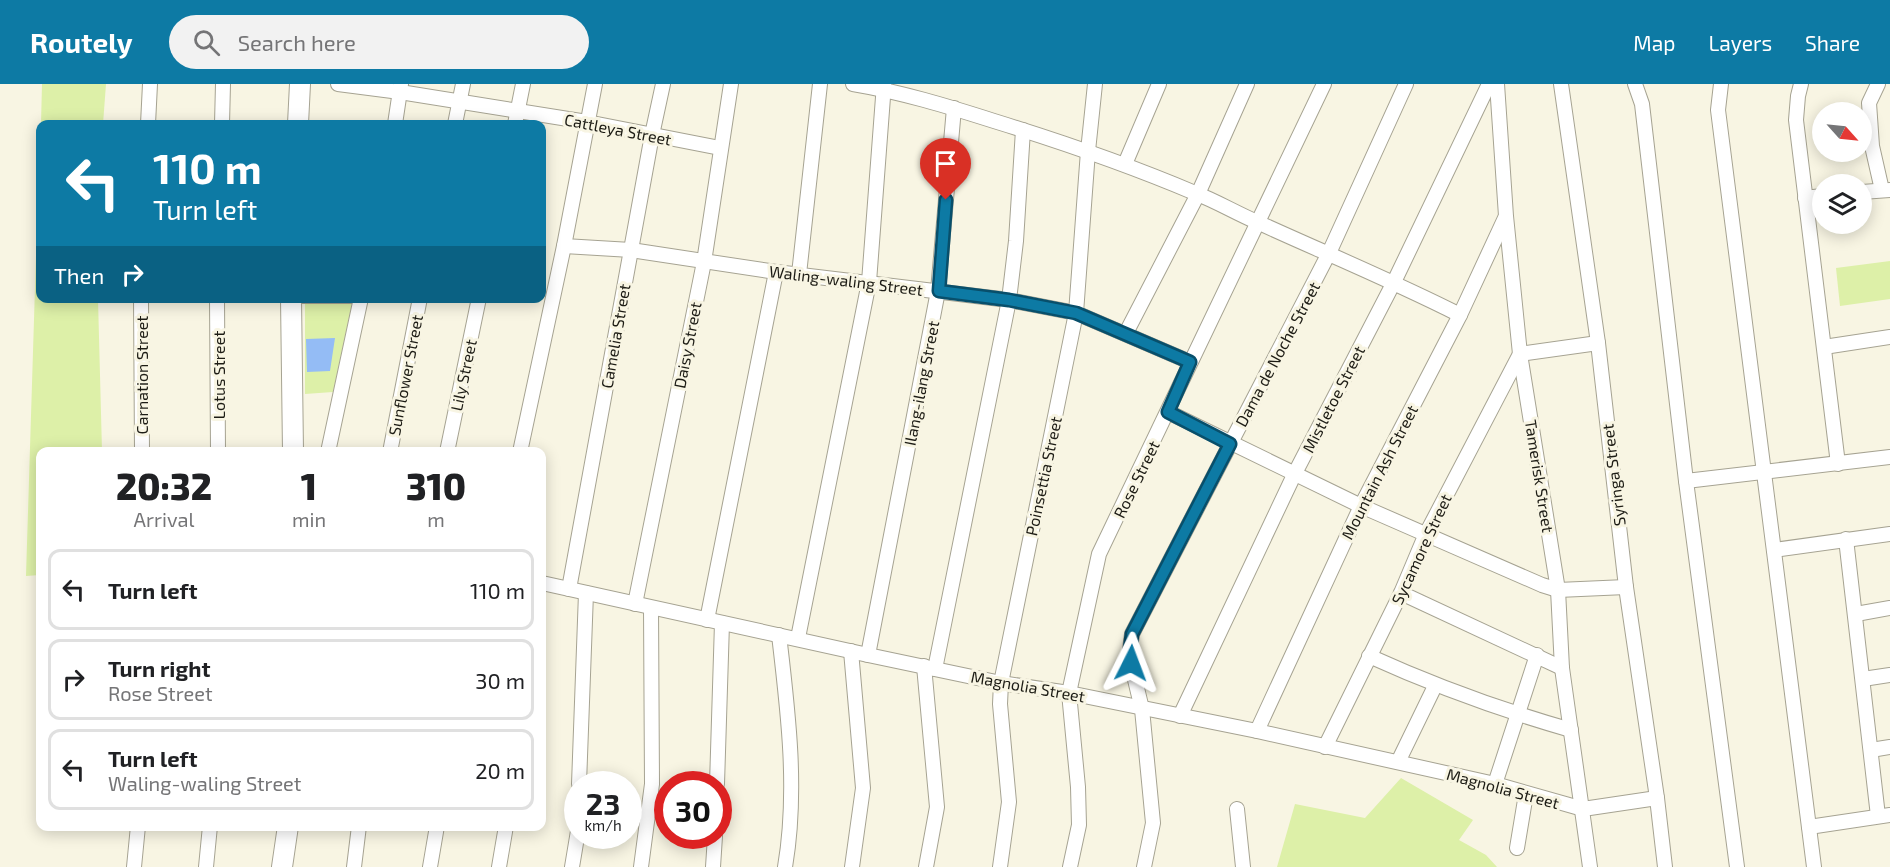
<!DOCTYPE html>
<html lang="en">
<head>
<meta charset="utf-8">
<style>
	:root { --surface:#fff; --page:#f2f2f2; --text:#202124; --muted:#757577; --line:#e0e0e0; --accent:#0d7aa4 }
	body { margin:0; font-family:"Exo 2",sans-serif; background:var(--page); color:var(--text); height:100vh; display:flex; flex-direction:column; font-size:22px; white-space:nowrap }
	* { box-sizing:border-box; margin:0 }
	p { font-size:20px; color:var(--muted) }
	.icon { flex:none; width:33px; height:33px; fill:none; stroke:currentColor; stroke-width:2; stroke-linecap:round; stroke-linejoin:round }
	.map { position:relative; flex:1; overflow:hidden }
	.details { position:absolute; left:36px; top:363px; width:510px; height:384px; display:flex; flex-direction:column; background:var(--surface); border-radius:12px; box-shadow:0 3px 15px #0003 }
	.details>* { flex:none }
	.banner { position:absolute; left:36px; top:36px; width:510px; height:183px; border-radius:12px; box-shadow:0 3px 15px #0003; background:#0d7aa4; color:#fff; overflow:hidden }
	.needle { width:39px; rotate:117deg }
	.tools { position:absolute; left:1812px; top:18px; display:grid; gap:12px }
	.tools a { display:grid; place-items:center; width:60px; height:60px; border-radius:50%; background:var(--surface); box-shadow:0 3px 15px #0003; font-size:30px }
	.speed { position:absolute; left:564px; top:687px; display:flex; gap:12px; font-size:30px; font-weight:700; text-align:center }
	.speed>* { display:grid; place-content:center; width:78px; height:78px; border-radius:50%; background:var(--surface); box-shadow:0 3px 15px #0003; line-height:1 }
	.speed small { font-size:15px; font-weight:400 }
	.speed .limit { border:9px solid #d22; background:#fff; color:#111 }
	.pin { position:absolute; display:grid; place-items:center; width:51px; height:51px; color:#fff; margin:-62px -26px; border-radius:50% 50% 50% 0; rotate:-45deg; box-shadow:0 0 6px #0007 }
	.pin .icon { rotate:45deg }
	.me { position:absolute; width:66px; margin:-33px; rotate:3deg; stroke-linejoin:round; filter:drop-shadow(0 0 4px #0008) }
	.turn { display:flex; align-items:center; gap:21px; height:126px; padding:0 18px; font-size:27px }
	.turn .icon { width:78px; height:78px; stroke-width:2.5 }
	.turn b { display:block; font-size:42px; line-height:51px }
	.then { display:flex; align-items:center; height:57px; padding:0 18px; background:#0003; gap:12px; font-size:22px }
	.eta { display:flex; justify-content:space-evenly; align-items:center; height:102px; text-align:center }
	.eta b { font-size:36px; font-weight:800; line-height:42px }
	ul { padding:0; list-style:none }
	li { display:flex; align-items:center; gap:18px; height:81px; margin:0 12px 9px; padding:0 6px; border:3px solid var(--line); border-radius:12px }
	li div { flex:1 }
	li b { display:block; font-size:22px }
	li em { font-style:normal }
	header { display:flex; align-items:center; gap:36px; box-sizing:border-box; height:84px; padding:0 30px; background:var(--accent); color:#fff }
	header strong { font-size:28px }
	nav { display:flex; gap:33px; margin-inline-start:auto; font-size:21px }
	.search { width:420px; height:54px; background:var(--page); display:flex; align-items:center; gap:15px; box-sizing:border-box; padding:0 21px; border-radius:33px; color:var(--muted); font-size:22px }
	.map>svg:first-child { display:block }
	.green { fill:#ddf0a8 }
	.water { fill:#94bcf5 }
	.lines { fill:none; stroke-linecap:round; stroke-linejoin:round }
	.service-casing { stroke:#a6a392; stroke-width:10 }
	.minor-casing { stroke:#a6a392; stroke-width:16 }
	.secondary-casing { stroke:#a6a392; stroke-width:22 }
	.service { stroke:#fff; stroke-width:7 }
	.minor { stroke:#fff; stroke-width:14 }
	.secondary { stroke:#fff; stroke-width:20 }
	.route-casing { stroke:#084f6b; stroke-width:15 }
	.route { stroke:#0d7aa4; stroke-width:10 }
	.labels { text-anchor:middle; dominant-baseline:central; stroke-width:6; stroke-linejoin:round; paint-order:stroke }
	.street-label { font-size:16px; fill:#1d1c15; stroke:#f8f5e3 }
</style>
</head>
<body>
<header>
<strong>Routely</strong>
<div class="search"><svg class="icon" aria-label="search" viewBox="0 0 24 24"><circle cx="10" cy="10" r="6"/><path d="M15 15l6 6"/></svg>Search here</div>
<nav><a>Map</a><a>Layers</a><a>Share</a></nav>
</header>
<div class="map">
<svg width="1890" height="783" viewBox="0 0 1890 783">
	<rect width="100%" height="100%" fill="#f8f5e3"/>
	<g class="green">
		<path d="M42 0H106L103 40H41Z"/>
		<path d="M40 43V214L98 215 102 367 40 368V491L26 492Z"/>
		<path d="M1890 177V215L1840 222 1836 184Z"/>
		<path d="M305 215H353L333 308 305 310Z"/>
		<path d="M1401 694 1473 736 1459 756 1486 771 1497 783H1277L1295 720 1365 734Z"/>
	</g>
	<path class="water" d="M335 254 330 287 307 288 306 255Z"/>
	<g class="lines">
		<defs>
			<path id="service" d="M291 215H361"/>
			<g id="minor">
				<path d="M338 0 400 8 587 38 720 64"/>
				<path d="M853 0C901 8 947 22 994 37 1062 58 1129 81 1195 109 1216 117 1236 129 1257 138 1325 169 1393 197 1460 231"/>
				<path d="M1497 0 1506 132 1520 270 1558 506 1562 584 1590 783"/>
				<path d="M1561 0 1598 259 1626 503 1657 714 1665 783"/>
				<path d="M1635 0 1642 20 1686 397 1737 783"/>
				<path d="M1721 0 1718 26 1814 783"/>
				<path d="M1801 0 1798 12 1796 36 1838 380"/>
				<path d="M1878 0 1869 19 1872 62 1882 106"/>
				<path d="M148 40 150 0"/>
				<path d="M222 40 223 0"/>
				<path d="M395 40 401 0"/>
				<path d="M455 40 463 0"/>
				<path d="M515 40 523 0"/>
				<path d="M1125 80 1159 0"/>
				<path d="M1862 108 1890 106"/>
				<path d="M1805 114 1822 112"/>
				<path d="M564 162 631 166 776 188 1009 216 1076 229 1190 278"/>
				<path d="M799 190 820 0"/>
				<path d="M141 214 142 368"/>
				<path d="M217 214 218 368"/>
				<path d="M1126 249 1198 110 1247 0"/>
				<path d="M1824 263 1890 253"/>
				<path d="M1168 328 1361 422 1542 501 1558 506 1626 503"/>
				<path d="M328 368 361 214"/>
				<path d="M390 368 420 214"/>
				<path d="M447 368 479 214"/>
				<path d="M520 368 564 162 595 0"/>
				<path d="M1686 397 1890 373"/>
				<path d="M1846 455 1878 732"/>
				<path d="M1774 466 1890 450"/>
				<path d="M542 499 868 571 1001 599 1069 609 1257 647 1495 700 1583 725 1657 714"/>
				<path d="M569 505 652 51 663 0"/>
				<path d="M1401 509 1562 584"/>
				<path d="M635 520 704 178 731 0"/>
				<path d="M1856 530 1890 524"/>
				<path d="M707 536 776 188"/>
				<path d="M779 551C788 627 798 707 785 783"/>
				<path d="M798 554 869 198 884 0"/>
				<path d="M851 567 863 704 852 783"/>
				<path d="M868 571 938 207 954 24"/>
				<path d="M1369 572C1435 602 1501 626 1571 646"/>
				<path d="M924 582 937 723 926 783"/>
				<path d="M935 585 1009 216 1016 157 1023 46"/>
				<path d="M1863 595 1890 591"/>
				<path d="M1180 632 1294 391 1394 198 1489 0"/>
				<path d="M1257 647 1361 422 1460 231 1505 134"/>
				<path d="M1325 663 1401 509 1425 452 1520 270 1598 259"/>
				<path d="M1871 666 1890 663"/>
				<path d="M1398 678 1435 602"/>
				<path d="M579 700 586 509"/>
				<path d="M717 700 722 539"/>
				<path d="M1495 700 1537 571"/>
				<path d="M1237 725 1243 783"/>
				<path d="M1809 743 1890 731"/>
				<path d="M1517 764 1526 710"/>
				<path d="M134 783 138 742"/>
				<path d="M206 783 210 742"/>
				<path d="M354 783 359 742"/>
				<path d="M430 783 437 742"/>
				<path d="M499 783 506 742"/>
				<path d="M572 783 578 747"/>
				<path d="M641 783 652 700 651 524"/>
				<path d="M713 783 715 752"/>
				<path d="M1000 783 1009 718 1000 620 1001 599 1076 229 1088 67 1095 0"/>
				<path d="M1070 783 1079 741 1078 703 1069 609 1099 470 1324 0"/>
				<path d="M1144 783 1153 739 1142 625 1131 579 1130 565 1132 550 1329 169 1406 0"/>
			</g>
			<g id="secondary">
				<path d="M298 40 300 0"/>
				<path d="M291 214 293 368"/>
				<path d="M282 783 288 742"/>
			</g>
		</defs>
		<use href="#service" class="service-casing"/>
		<use href="#minor" class="minor-casing"/>
		<use href="#secondary" class="secondary-casing"/>
		<use href="#service" class="service"/>
		<use href="#minor" class="minor"/>
		<use href="#secondary" class="secondary"/>
	</g>
	<g class="lines">
		<defs>
			<path id="route" d="M946 116 939 207 1009 216 1076 229 1190 278 1168 328 1230 360 1132 550 1130 566 1131 579"/>
		</defs>
		<use href="#route" class="route-casing"/>
		<use href="#route" class="route"/>
	</g>
	<g class="labels">
		<g class="street-label">
			<text transform="translate(618 45) rotate(11)">Cattleya Street</text>
			<text transform="translate(846 196) rotate(7)">Waling-waling Street</text>
			<text transform="translate(615 252) rotate(-80)">Camelia Street</text>
			<text transform="translate(687 261) rotate(-79)">Daisy Street</text>
			<text transform="translate(1277 270) rotate(-62)">Dama de Noche Street</text>
			<text transform="translate(141 291) rotate(-90)">Carnation Street</text>
			<text transform="translate(218 291) rotate(-90)">Lotus Street</text>
			<text transform="translate(405 291) rotate(-79)">Sunflower Street</text>
			<text transform="translate(463 291) rotate(-78)">Lily Street</text>
			<text transform="translate(921 299) rotate(-79)">Ilang-ilang Street</text>
			<text transform="translate(1333 315) rotate(-63)">Mistletoe Street</text>
			<text transform="translate(1379 388) rotate(-63)">Mountain Ash Street</text>
			<text transform="translate(1613 391) rotate(-97)">Syringa Street</text>
			<text transform="translate(1043 392) rotate(-78)">Poinsettia Street</text>
			<text transform="translate(1540 392) rotate(81)">Tamerisk Street</text>
			<text transform="translate(1136 395) rotate(-64)">Rose Street</text>
			<text transform="translate(1421 465) rotate(-65)">Sycamore Street</text>
			<text transform="translate(1028 602) rotate(10)">Magnolia Street</text>
			<text transform="translate(1503 704) rotate(15)">Magnolia Street</text>
		</g>
	</g>
</svg>
<div class="tools">
<a><svg class="needle" viewBox="-14 -14 28 28"><path d="M0-13l5 13h-10z" fill="#e53935"/><path d="M0 13l5-13h-10z" fill="#757577"/></svg></a>
<a><svg class="icon" aria-label="layers" viewBox="0 0 24 24"><path d="M12 4l9 5-9 5-9-5zM3 14l9 5 9-5"/></svg></a>
</div>
<div class="speed"><div>23<small>km/h</small></div><div class="limit">30</div></div>
<div class="pin" style="left:946px;top:116px;background:#d93025"><svg class="icon" aria-label="arrive" viewBox="0 0 24 24"><path d="M6 21V4h12l-3 4 3 4H6"/></svg></div>
<svg class="me" style="left:1131px;top:579px" viewBox="-20 -20 40 40"><path d="M0-17L14 15 0 8-14 15z" fill="#0d7aa4" stroke="#fff" stroke-width="4"/></svg>
<div class="banner">
<div class="turn"><svg class="icon" aria-label="left" viewBox="0 0 24 24"><path d="M17 20v-9H6M10 6l-5 5 5 5"/></svg><div><b>110 m</b>Turn left</div></div>
<div class="then">Then<svg class="icon" aria-label="right" viewBox="0 0 24 24"><path d="M7 20v-9h11M14 6l5 5-5 5"/></svg></div>
</div>
<section class="details">
<div class="eta">
<div><b>20:32</b><p>Arrival</p></div>
<div><b>1</b><p>min</p></div>
<div><b>310</b><p>m</p></div>
</div>
<ul>
<li><svg class="icon" aria-label="left" viewBox="0 0 24 24"><path d="M17 20v-9H6M10 6l-5 5 5 5"/></svg><div><b>Turn left</b></div><em>110 m</em></li>
<li><svg class="icon" aria-label="right" viewBox="0 0 24 24"><path d="M7 20v-9h11M14 6l5 5-5 5"/></svg><div><b>Turn right</b><p>Rose Street</p></div><em>30 m</em></li>
<li><svg class="icon" aria-label="left" viewBox="0 0 24 24"><path d="M17 20v-9H6M10 6l-5 5 5 5"/></svg><div><b>Turn left</b><p>Waling-waling Street</p></div><em>20 m</em></li>
</ul>
</section>
</div>
</body>
</html>
